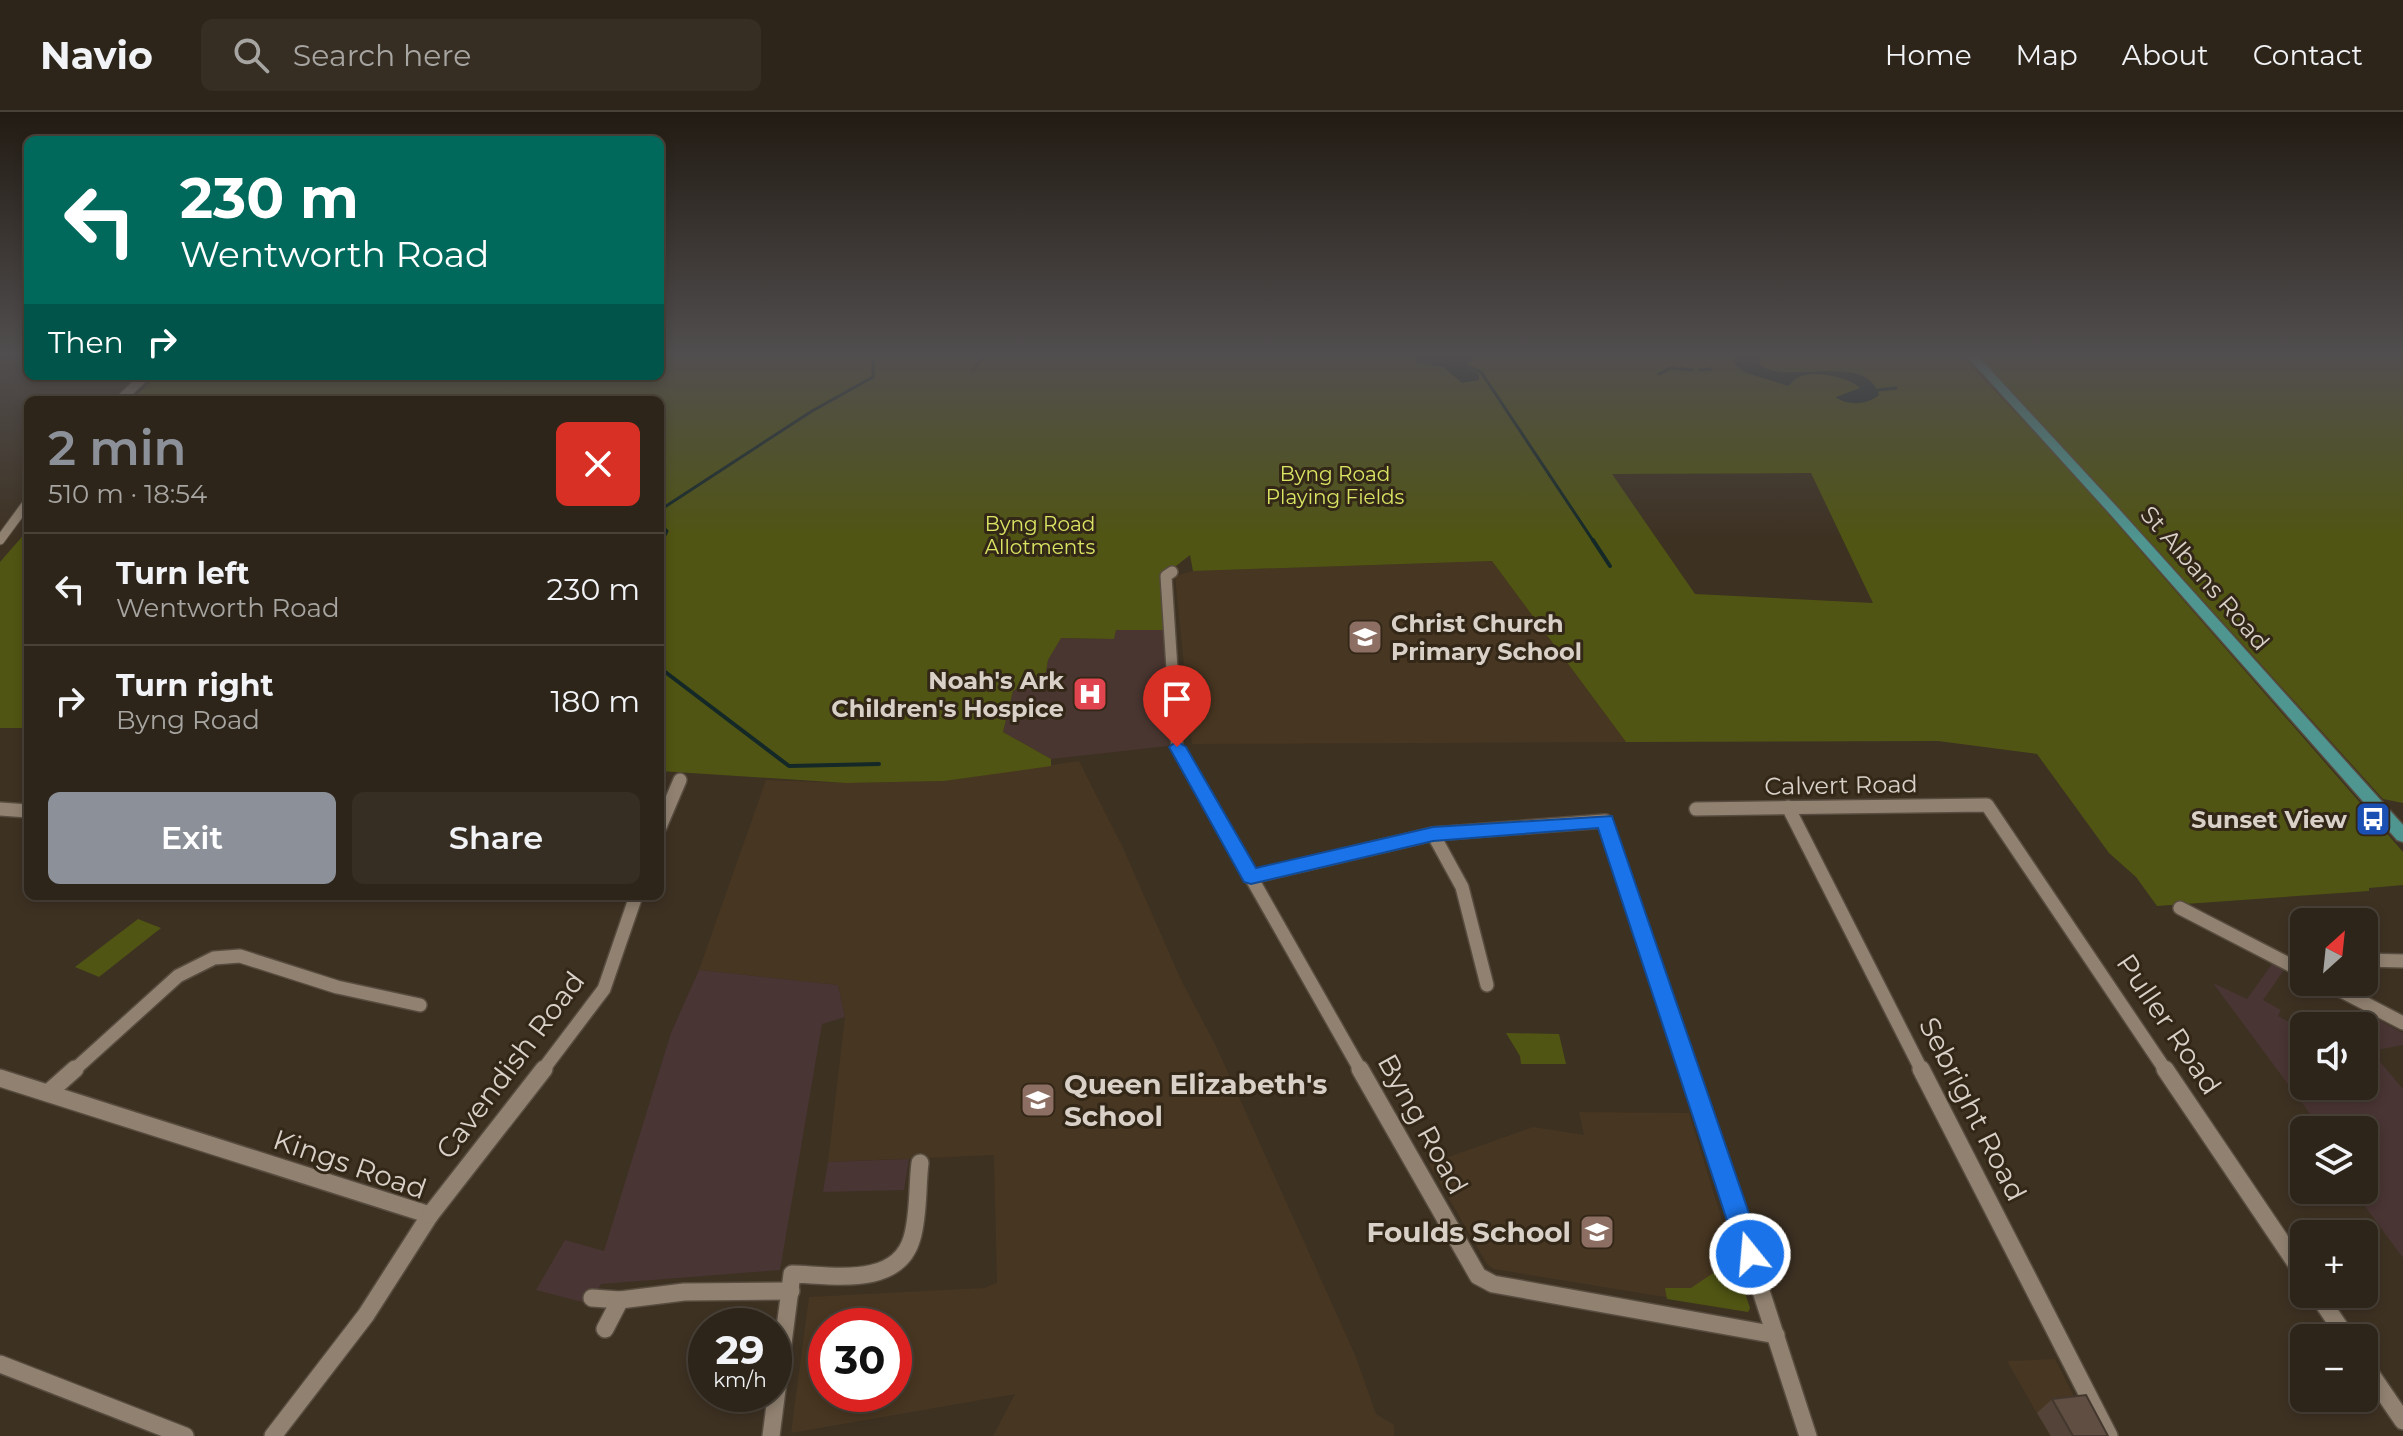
<!DOCTYPE html>
<html lang="en">
<head>
<meta charset="utf-8">
<style>
	:root { --surface:#2e251a; --page:#362d23; --text:#f1f3f6; --muted:#a7a5a2; --line:#494239; --accent:#8c9099 }
	body { margin:0; font-family:Montserrat,sans-serif; background:var(--page); color:var(--text); height:100vh; display:flex; flex-direction:column; font-size:30px; white-space:nowrap }
	* { box-sizing:border-box; margin:0 }
	p { font-size:26px; color:var(--muted) }
	.icon { flex:none; width:44px; height:44px; fill:none; stroke:currentColor; stroke-width:2; stroke-linecap:round; stroke-linejoin:round }
	.map { position:relative; flex:1; overflow:hidden }
	.drawer { position:absolute; left:24px; top:284px; width:640px; height:504px; display:flex; flex-direction:column; background:var(--surface); border-radius:12px; box-shadow:0 4px 12px #0003,0 0 0 2px var(--line) }
	.drawer>* { flex:none }
	.guide { position:absolute; left:24px; top:24px; width:640px; height:244px; border-radius:12px; box-shadow:0 4px 12px #0003,0 0 0 2px var(--line); background:#00695c; color:#fff; overflow:hidden }
	.needle { width:52px; rotate:27deg }
	.tools { position:absolute; left:2290px; top:796px; display:grid; gap:16px }
	.tools a { display:grid; place-items:center; width:88px; height:88px; border-radius:12px; background:var(--surface); box-shadow:0 4px 12px #0003,0 0 0 2px var(--line); font-size:40px }
	.speed { position:absolute; left:688px; top:1196px; display:flex; gap:16px; font-size:40px; font-weight:700; text-align:center }
	.speed>* { display:grid; place-content:center; width:104px; height:104px; border-radius:50%; background:var(--surface); box-shadow:0 4px 12px #0003,0 0 0 2px var(--line); line-height:1 }
	.speed small { font-size:20px; font-weight:400 }
	.speed .limit { border:12px solid #d22; background:#fff; color:#111 }
	.pin { position:absolute; display:grid; place-items:center; width:68px; height:68px; color:#fff; margin:-82px -34px; border-radius:50% 50% 50% 0; rotate:-45deg; box-shadow:0 0 8px #0007 }
	.pin .icon { rotate:45deg }
	.me { position:absolute; width:88px; margin:-44px; rotate:343deg; stroke-linejoin:round; filter:drop-shadow(0 0 6px #0008) }
	.turn { display:flex; align-items:center; gap:28px; height:168px; padding:0 24px; font-size:36px }
	.turn .icon { width:104px; height:104px; stroke-width:2.5 }
	.turn b { display:block; font-size:56px; line-height:68px }
	.then { display:flex; align-items:center; height:76px; padding:0 24px; background:#0003; gap:16px; font-size:30px }
	.round { display:grid; place-items:center; flex:none; width:84px; height:84px; border-radius:12px; background:var(--page) }
	.head { display:flex; align-items:center; justify-content:space-between; height:136px; padding:0 24px }
	h1 { font-size:48px; font-weight:600; line-height:60px; color:var(--accent) }
	.action { display:flex; gap:16px; margin-top:auto; padding:16px 24px }
	.action a { flex:1; height:92px; border-radius:12px; background:var(--accent); color:#fff; font-size:32px; font-weight:600; line-height:92px; text-align:center }
	.action a+a { background:var(--page); color:var(--text) }
	ul { padding:0; list-style:none }
	li { display:flex; align-items:center; gap:24px; height:112px; padding:0 24px; border-top:2px solid var(--line) }
	li div { flex:1 }
	li b { display:block; font-size:30px }
	li em { font-style:normal }
	header { display:flex; align-items:center; gap:48px; box-sizing:border-box; height:112px; padding:0 40px; background:var(--surface); border-bottom:2px solid var(--line) }
	header strong { font-size:38px }
	nav { display:flex; gap:44px; margin-inline-start:auto; font-size:28px }
	.search { width:560px; height:72px; background:var(--page); display:flex; align-items:center; gap:20px; box-sizing:border-box; padding:0 28px; border-radius:12px; color:var(--muted); font-size:30px }
	.map>svg:first-child { display:block }
	.built { fill:#473621; fill-rule:evenodd }
	.industrial { fill:#493533 }
	.medical { fill:#493630 }
	.green { fill:#505513; fill-rule:evenodd }
	.water { fill:#152828 }
	.lines { fill:none; stroke-linecap:round; stroke-linejoin:round }
	.stream-far1 { stroke:#152828; stroke-width:3 }
	.stream { stroke:#152828; stroke-width:4 }
	.minor-far3-casing { stroke:#574c3f; stroke-width:11 }
	.minor-far2-casing { stroke:#574c3f; stroke-width:14 }
	.minor-far1-casing { stroke:#574c3f; stroke-width:16 }
	.minor-casing { stroke:#574c3f; stroke-width:20 }
	.major-casing { stroke:#574c3f; stroke-width:3 }
	.minor-far3 { stroke:#908170; stroke-width:9 }
	.minor-far2 { stroke:#908170; stroke-width:11 }
	.minor-far1 { stroke:#908170; stroke-width:13 }
	.minor { stroke:#908170; stroke-width:17 }
	.major { fill:#4f9590; fill-rule:evenodd }
	.wall { fill:#534339 }
	.building { fill:#604e42; stroke:#43372e; stroke-width:2 }
	.route { fill:#1a73e8; stroke:#114b97; stroke-width:2 }
	.labels { text-anchor:middle; dominant-baseline:central; stroke-width:6; stroke-linejoin:round; paint-order:stroke }
	.far-park-label { font-size:20px; fill:#dae663; stroke:#332718 }
	.street-label { font-size:24px; fill:#d9d1c8; stroke:#332718 }
	.poi-label { font-size:24px; font-weight:bold; fill:#d9d1c8; stroke:#332718; text-anchor:end }
	.near-street-label { font-size:28px; fill:#d9d1c8; stroke:#332718 }
	.near-poi-label { font-size:28px; font-weight:bold; fill:#d9d1c8; stroke:#332718; text-anchor:start }
</style>
</head>
<body>
<header>
<strong>Navio</strong>
<div class="search"><svg class="icon" aria-label="search" viewBox="0 0 24 24"><circle cx="10" cy="10" r="6"/><path d="M15 15l6 6"/></svg>Search here</div>
<nav><a>Home</a><a>Map</a><a>About</a><a>Contact</a></nav>
</header>
<div class="map">
<svg width="2403" height="1324" viewBox="0 0 2403 1324">
	<rect width="100%" height="100%" fill="#3d3122"/>
	<g class="built">
		<path d="M1492 449 1626 630 1192 632 1175 464 1193 459Z"/>
		<path d="M1079 649 1123 736 1181 868 1216 934 1355 1243 1376 1302 1394 1313V1324H993L1015 1282 791 1321 809 1185 984 1176 997 1171 994 1043 828 1050 845 905 838 873 699 858 766 668 846 671 943 669ZM826 1214H894V1282H826Z"/>
		<path d="M1579 1000 1689 1001 1750 1199 1494 1157 1487 1152 1429 1052 1533 1015 1584 1023Z"/>
		<path d="M2055 1247 2094 1324H2050L2007 1249Z"/>
	</g>
	<g class="industrial">
		<path d="M2272 852 2284 858 2263 888 2281 898 2278 904 2304 918V974H2364V922L2375 906 2403 921V933L2371 939 2403 977V1146L2353 1078H2364V1018H2322L2213 871 2247 887Z"/>
		<path d="M699 858 838 873 845 905 822 912 780 1158 601 1172 590 1192 536 1178 565 1128 604 1139 671 921Z"/>
		<path d="M909 1047 904 1078 823 1080 828 1050Z"/>
	</g>
	<path class="medical" d="M1115 518H1165L1173 624 1168 634 1051 647 1003 620 1013 579 1046 560 1048 548 1060 526 1114 527Z"/>
	<g class="green">
		<path d="M660 241H983L970 260 974 259 990 241H1959L2069 357 2403 740V773L2369 776V779L2157 794 2136 765 2109 741 2037 642 1938 629 1626 630 1492 449 1193 459 1190 443 1162 465 1165 518H1116L1114 527 1061 526 1048 548 1046 560 1013 579 1003 620 1051 647V654L944 669 846 671 660 659V288H132L157 264H660ZM1811 361 1873 491 1695 482 1612 362Z"/>
		<path d="M1974 241H2403V691L2383 687 2122 399Z"/>
		<path d="M28 418V616H0V450Z"/>
		<path d="M138 807 161 816 99 865 75 855Z"/>
		<path d="M1506 921 1559 922 1566 952H1521L1520 944Z"/>
		<path d="M1734 1147 1750 1196 1748 1200 1667 1187 1665 1176H1691Z"/>
	</g>
	<g class="water">
		<path d="M1404 241H1475L1472 249 1463 253 1479 262V268L1462 271 1443 255 1417 251 1414 245Z"/>
		<path d="M1743 241 1765 242 1759 251C1779 276 1866 237 1879 283 1867 293 1847 294 1836 285L1860 276C1848 265 1812 257 1797 266 1793 268 1791 272 1788 274L1744 260 1734 252 1733 246Z"/>
	</g>
	<g class="lines">
		<g class="stream-far1">
			<path d="M1459 250 1481 260 1594 430"/>
			<path d="M1700 258 1711 257"/>
			<path d="M1659 262 1671 256 1692 258"/>
			<path d="M1878 278 1896 276"/>
			<path d="M660 398 812 299 873 265V241"/>
			<path d="M660 413 667 419 662 430"/>
		</g>
		<g class="stream">
			<path d="M1593 428 1610 454"/>
			<path d="M660 436 663 428"/>
			<path d="M660 556 789 654 879 652"/>
		</g>
		<defs>
			<g id="minor-far3">
				<path d="M120 288 145 264"/>
				<path d="M0 428 28 390"/>
			</g>
			<path id="minor-far2" d="M1172 460 1166 464 1177 635 1194 665"/>
			<g id="minor-far1">
				<path d="M1193 663 1361 959"/>
				<path d="M1788 695 1922 959"/>
				<path d="M0 697 28 699"/>
				<path d="M1696 697 1987 693 2166 959"/>
				<path d="M660 715 680 668"/>
				<path d="M1433 722 1462 775 1487 873"/>
				<path d="M1251 765 1433 722 1605 709 1689 959"/>
				<path d="M2180 796 2304 860"/>
				<path d="M2364 848 2403 849"/>
				<path d="M2324 870 2403 911"/>
				<path d="M73 959 178 864 214 846 240 844 337 875 420 893"/>
				<path d="M542 959 604 877 636 784"/>
			</g>
			<g id="minor">
				<path d="M1360 957 1478 1164 1493 1172 1776 1223"/>
				<path d="M1689 957 1808 1324"/>
				<path d="M1921 957 2109 1324"/>
				<path d="M2165 957 2304 1163"/>
				<path d="M0 966 430 1103 366 1203 273 1324"/>
				<path d="M48 981 75 957"/>
				<path d="M430 1103 544 957"/>
				<path d="M2317 1182 2347 1226"/>
				<path d="M592 1186 620 1188"/>
				<path d="M605 1217 620 1188 684 1180 791 1179"/>
				<path d="M0 1252 185 1324"/>
				<path d="M2364 1252 2403 1309"/>
				<path d="M771 1324 792 1162C832 1163 898 1176 912 1126 919 1102 917 1075 920 1051"/>
			</g>
			<path id="major" d="M1964 241H1975L2118 396 2403 713V730L2397 728 2110 402Z"/>
		</defs>
		<use href="#minor-far3" class="minor-far3-casing"/>
		<use href="#minor-far2" class="minor-far2-casing"/>
		<use href="#minor-far1" class="minor-far1-casing"/>
		<use href="#minor" class="minor-casing"/>
		<use href="#major" class="major-casing"/>
		<use href="#minor-far3" class="minor-far3"/>
		<use href="#minor-far2" class="minor-far2"/>
		<use href="#minor-far1" class="minor-far1"/>
		<use href="#minor" class="minor"/>
		<use href="#major" class="major"/>
	</g>
	<path class="wall" d="M2052 1287 2108 1324H2051L2037 1301Z"/>
	<path class="building" d="M2086 1283 2108 1324H2073L2052 1287Z"/>
	<linearGradient id="sky" x2="0" y2="1"><stop stop-color="#221b13"/><stop offset="0.57" stop-color="#514e4f"/><stop offset="1" stop-color="#514e4f" stop-opacity="0"/></linearGradient>
	<rect width="2403" height="426" fill="url(#sky)"/>
	<path class="route" d="M1177 629 1186 635 1256 756 1433 715 1612 704 1763 1142 1759 1150 1750 1154 1741 1150 1738 1142 1598 716 1433 729 1251 772 1244 770 1169 635Z"/>
	<defs>
		<symbol id="school-square" viewBox="-11 -11 22 22"><rect x="-9" y="-9" width="18" height="18" rx="4" fill="#8d6e63" stroke="#332718"/><path d="M0-5L7-2L0 1L-7-2ZM-4 1L0 2.5L4 1V4Q0 6-4 4Z" fill="#fff"/></symbol>
		<symbol id="hospital-square" viewBox="-11 -11 22 22"><rect x="-9" y="-9" width="18" height="18" rx="4" fill="#e0444e" stroke="#332718"/><path d="M-5-5h3v3.5h4V-5h3V5h-3V1.5h-4V5h-3Z" fill="#fff"/></symbol>
		<symbol id="bus-square" viewBox="-11 -11 22 22"><rect x="-9" y="-9" width="18" height="18" rx="4" fill="#1a4fb4" stroke="#332718"/><path d="M-5-6H5V4H4V6H2V4H-2V6H-4V4H-5ZM-3.5-4V0h7V-4ZM-3.5 1.2v1.5H-2V1.2ZM2 1.2v1.5H3.5V1.2Z" fill="#fff"/></symbol>
	</defs>
	<g fill-rule="evenodd">
		<use href="#school-square" x="1345" y="505" width="40" height="40"/>
		<use href="#hospital-square" x="1070" y="562" width="40" height="40"/>
		<use href="#bus-square" x="2353" y="687" width="40" height="40"/>
		<use href="#school-square" x="1018" y="968" width="40" height="40"/>
		<use href="#school-square" x="1577" y="1100" width="40" height="40"/>
	</g>
	<g class="labels">
		<g class="far-park-label">
			<text x="1335" y="362">Byng Road<tspan x="1335" dy="23">Playing Fields</tspan></text>
			<text x="1040" y="412">Byng Road<tspan x="1040" dy="23">Allotments</tspan></text>
		</g>
		<g class="street-label">
			<text transform="translate(2205 466) rotate(49)">St Albans Road</text>
			<text transform="translate(1841 673) rotate(-1)">Calvert Road</text>
		</g>
		<g class="poi-label">
			<text x="1391" y="511" text-anchor="start">Christ Church<tspan x="1391" dy="28">Primary School</tspan></text>
			<text x="1064" y="568">Noah's Ark<tspan x="1064" dy="28">Children's Hospice</tspan></text>
			<text x="2347" y="707">Sunset View</text>
		</g>
		<g class="near-street-label">
			<text transform="translate(2169 912) rotate(56)">Puller Road</text>
			<text transform="translate(510 953) rotate(-53)">Cavendish Road</text>
			<text transform="translate(1973 997) rotate(63)">Sebright Road</text>
			<text transform="translate(1423 1012) rotate(61)">Byng Road</text>
			<text transform="translate(350 1052) rotate(19)">Kings Road</text>
		</g>
		<g class="near-poi-label">
			<text x="1064" y="972">Queen Elizabeth's<tspan x="1064" dy="32">School</tspan></text>
			<text x="1571" y="1120" text-anchor="end">Foulds School</text>
		</g>
	</g>
</svg>
<div class="tools">
<a><svg class="needle" viewBox="-14 -14 28 28"><path d="M0-13l5 13h-10z" fill="#e53935"/><path d="M0 13l5-13h-10z" fill="#a7a5a2"/></svg></a>
<a><svg class="icon" aria-label="sound" viewBox="0 0 24 24"><path d="M4 9h4l5-4v14l-5-4H4zM17 9q2 3 0 6"/></svg></a>
<a><svg class="icon" aria-label="layers" viewBox="0 0 24 24"><path d="M12 4l9 5-9 5-9-5zM3 14l9 5 9-5"/></svg></a>
<a>+</a>
<a>−</a>
</div>
<div class="speed"><div>29<small>km/h</small></div><div class="limit">30</div></div>
<div class="pin" style="left:1177px;top:635px;background:#d93025"><svg class="icon" aria-label="arrive" viewBox="0 0 24 24"><path d="M6 21V4h12l-3 4 3 4H6"/></svg></div>
<svg class="me" style="left:1750px;top:1142px" viewBox="-20 -20 40 40"><circle r="17" fill="#1a73e8" stroke="#fff" stroke-width="3"/><path d="M0-11L8 9 0 5-8 9z" fill="#fff"/></svg>
<div class="guide">
<div class="turn"><svg class="icon" aria-label="left" viewBox="0 0 24 24"><path d="M17 20v-9H6M10 6l-5 5 5 5"/></svg><div><b>230 m</b>Wentworth Road</div></div>
<div class="then">Then<svg class="icon" aria-label="right" viewBox="0 0 24 24"><path d="M7 20v-9h11M14 6l5 5-5 5"/></svg></div>
</div>
<section class="drawer">
<div class="head"><div><h1>2 min</h1><p>510 m · 18:54</p></div><a class="round" style="background:#d93025;color:#fff"><svg class="icon" aria-label="close" viewBox="0 0 24 24"><path d="M6 6l12 12M18 6L6 18"/></svg></a></div>
<ul>
<li><svg class="icon" aria-label="left" viewBox="0 0 24 24"><path d="M17 20v-9H6M10 6l-5 5 5 5"/></svg><div><b>Turn left</b><p>Wentworth Road</p></div><em>230 m</em></li>
<li><svg class="icon" aria-label="right" viewBox="0 0 24 24"><path d="M7 20v-9h11M14 6l5 5-5 5"/></svg><div><b>Turn right</b><p>Byng Road</p></div><em>180 m</em></li>
</ul>
<div class="action"><a>Exit</a><a>Share</a></div>
</section>
</div>
</body>
</html>
